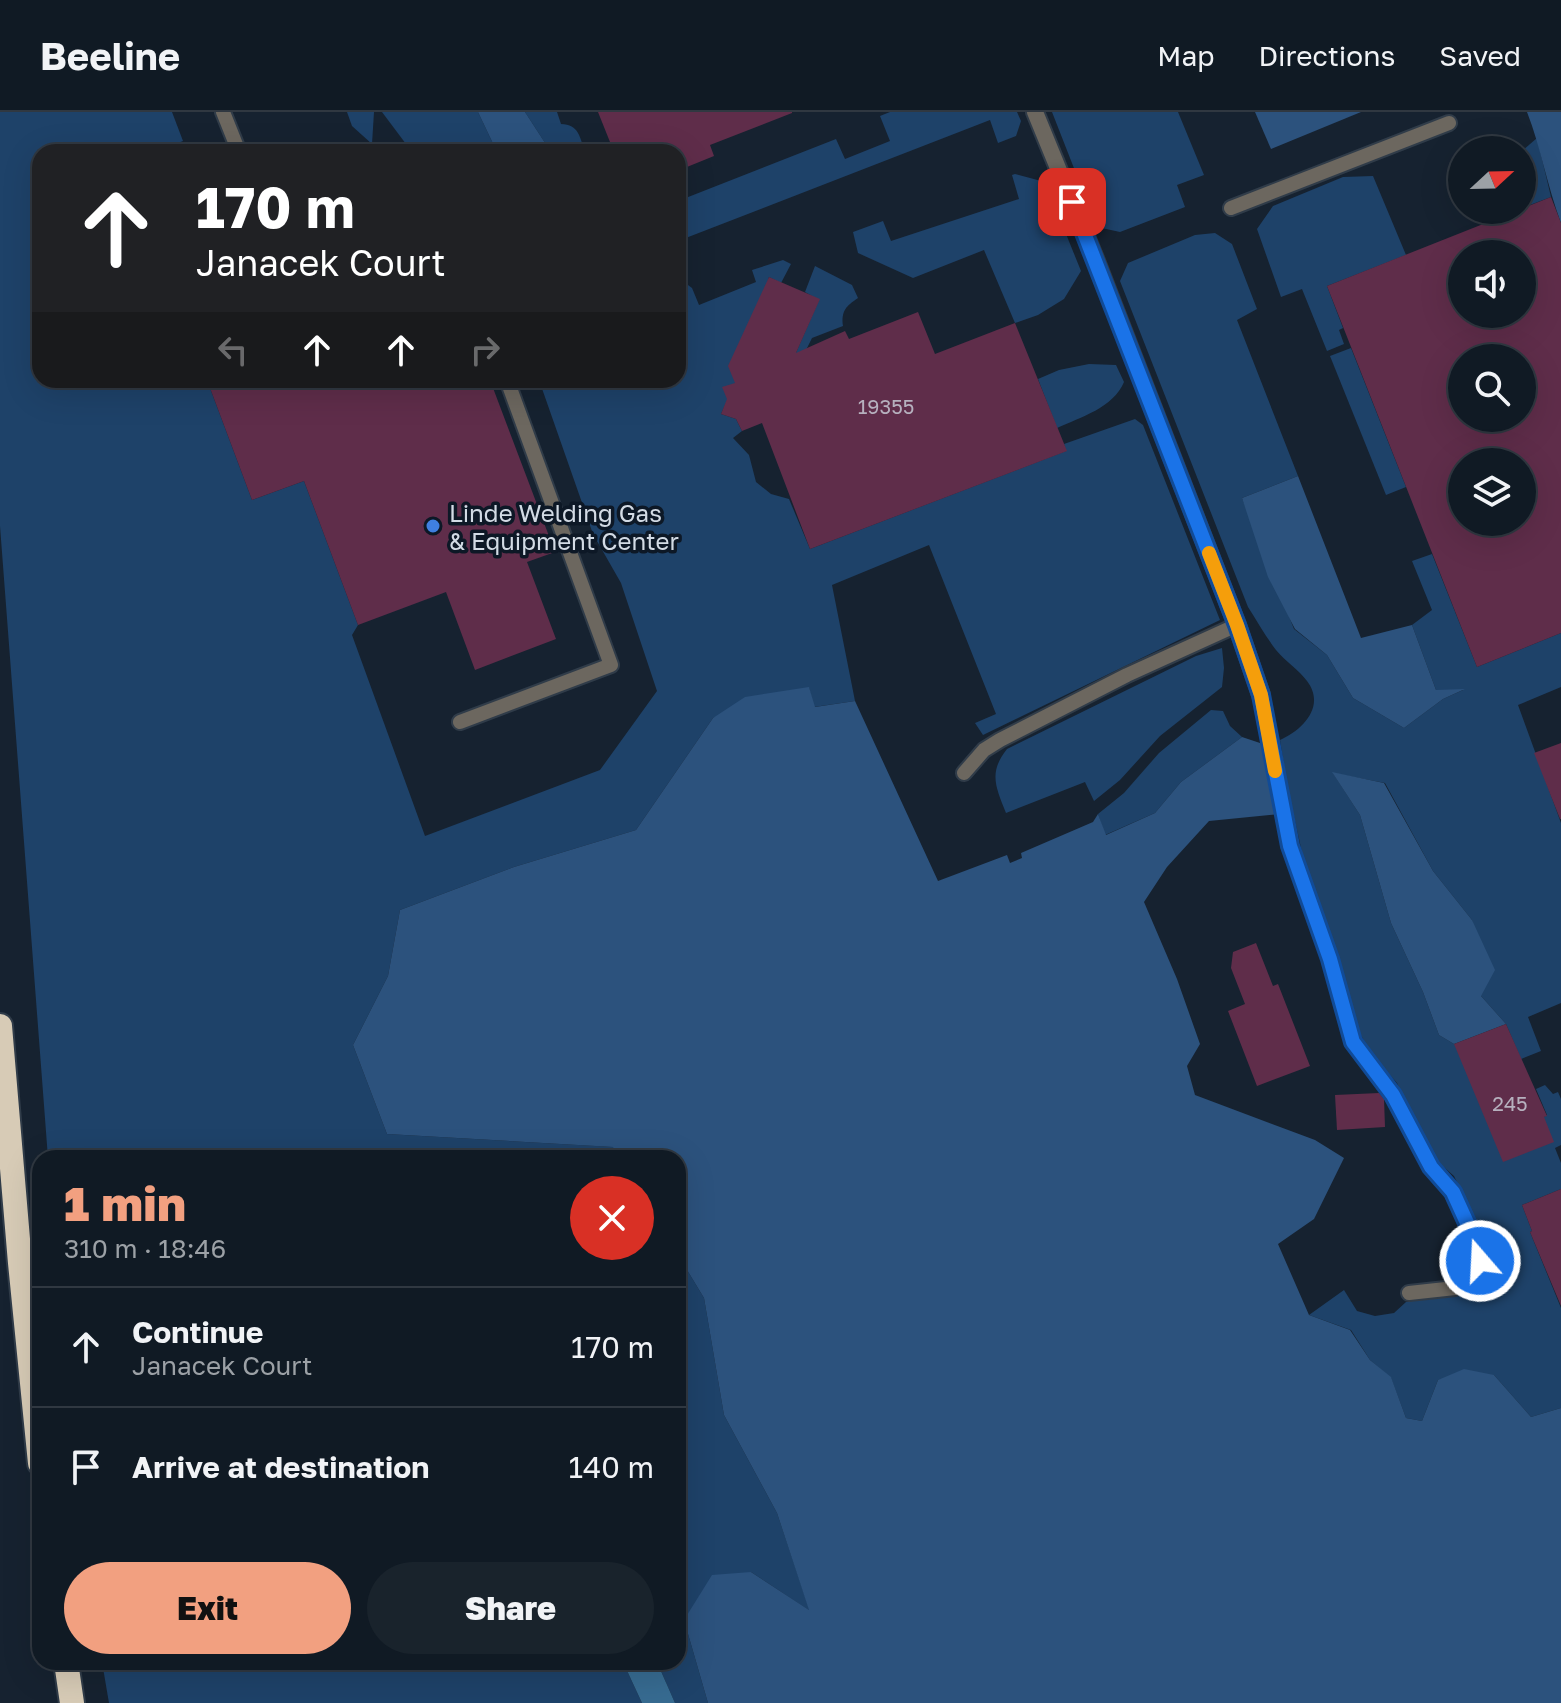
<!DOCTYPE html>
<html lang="en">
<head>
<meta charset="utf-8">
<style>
	:root { --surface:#101a24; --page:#19232c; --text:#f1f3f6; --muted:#9ca1a6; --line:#303841; --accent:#f2a080 }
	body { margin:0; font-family:"Golos Text",sans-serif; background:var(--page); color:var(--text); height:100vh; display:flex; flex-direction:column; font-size:30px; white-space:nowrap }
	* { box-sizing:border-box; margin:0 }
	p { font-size:26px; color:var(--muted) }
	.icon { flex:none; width:44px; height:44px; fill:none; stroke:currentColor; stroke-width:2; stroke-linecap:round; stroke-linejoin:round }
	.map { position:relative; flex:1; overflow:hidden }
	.drawer { position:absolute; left:32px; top:1038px; width:654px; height:520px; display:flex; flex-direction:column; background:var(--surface); border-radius:24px; box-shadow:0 8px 32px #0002,0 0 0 2px var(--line) }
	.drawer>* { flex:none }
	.hud { position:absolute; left:32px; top:32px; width:654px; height:244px; border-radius:24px; box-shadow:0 8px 32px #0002,0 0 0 2px var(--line); background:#202124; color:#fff; overflow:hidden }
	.needle { width:52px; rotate:68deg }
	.controls { position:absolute; left:1448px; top:24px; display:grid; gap:16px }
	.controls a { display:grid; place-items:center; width:88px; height:88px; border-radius:50%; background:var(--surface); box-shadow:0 8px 32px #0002,0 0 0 2px var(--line); font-size:40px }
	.pin { position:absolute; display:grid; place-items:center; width:68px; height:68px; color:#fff; margin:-34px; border-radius:16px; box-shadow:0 4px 12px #0006 }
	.me { position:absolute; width:88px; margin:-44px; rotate:341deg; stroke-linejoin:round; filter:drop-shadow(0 0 6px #0008) }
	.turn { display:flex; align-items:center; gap:28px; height:168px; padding:0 32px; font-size:36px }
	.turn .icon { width:104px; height:104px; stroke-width:2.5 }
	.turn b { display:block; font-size:56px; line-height:68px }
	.lanes { display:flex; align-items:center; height:76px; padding:0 32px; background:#0003; justify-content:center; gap:40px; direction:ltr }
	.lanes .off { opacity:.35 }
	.round { display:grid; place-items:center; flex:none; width:84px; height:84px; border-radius:42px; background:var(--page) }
	.summary { display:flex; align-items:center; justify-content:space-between; height:136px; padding:0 32px }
	h1 { font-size:48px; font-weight:800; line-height:60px; color:var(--accent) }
	.cta { display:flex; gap:16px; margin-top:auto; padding:16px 32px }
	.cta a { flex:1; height:92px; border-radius:48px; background:var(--accent); color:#111; font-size:32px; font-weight:800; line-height:92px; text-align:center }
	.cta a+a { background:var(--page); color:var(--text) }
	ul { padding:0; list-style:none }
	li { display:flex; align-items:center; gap:24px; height:120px; padding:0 32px; border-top:2px solid var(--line) }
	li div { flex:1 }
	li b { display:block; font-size:30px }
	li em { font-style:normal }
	header { display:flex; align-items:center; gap:48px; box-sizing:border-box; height:112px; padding:0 40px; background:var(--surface); border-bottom:2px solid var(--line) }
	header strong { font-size:38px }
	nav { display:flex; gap:44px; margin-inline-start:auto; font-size:28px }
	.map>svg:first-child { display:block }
	.green { fill:#1e4269 }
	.forest { fill:#2c527d }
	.water { fill:#376b91 }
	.building { fill:#5f2d4a; fill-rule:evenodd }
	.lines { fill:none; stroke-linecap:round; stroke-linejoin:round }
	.service-casing { stroke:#303c49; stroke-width:18 }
	.minor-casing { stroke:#303c49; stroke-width:20 }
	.motorway-casing { stroke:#303c49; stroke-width:28 }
	.service { stroke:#6c675f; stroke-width:14 }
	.minor { stroke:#6c675f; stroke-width:16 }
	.motorway { stroke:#d7cbb6; stroke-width:24 }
	.route-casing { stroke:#114b97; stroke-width:20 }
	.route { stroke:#1a73e8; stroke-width:14 }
	.slow { stroke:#f59e0b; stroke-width:14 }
	.shop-dot { fill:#3f7fe0; stroke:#0d1826; stroke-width:3 }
	.labels { text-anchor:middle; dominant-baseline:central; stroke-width:7; stroke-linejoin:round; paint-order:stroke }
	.number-label { font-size:20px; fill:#b6b0be }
	.poi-label { font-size:24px; fill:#d3dbe5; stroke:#0d1826; text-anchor:start }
</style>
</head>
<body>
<header>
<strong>Beeline</strong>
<nav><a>Map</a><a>Directions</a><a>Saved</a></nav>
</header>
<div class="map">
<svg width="1561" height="1591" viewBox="0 0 1561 1591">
	<rect width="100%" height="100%" fill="#162230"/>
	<g class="green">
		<path d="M0 0H172L183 29 155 40H40V268H207L252 388 304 369 358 513 352 523 425 724 600 658 657 579 621 471 593 422 539 268H678V177L688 173 692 176 699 193 756 170 752 158 783 148 791 152 781 171 769 165 735 271 721 302 736 307 742 319 733 326 749 343 756 370 771 382 789 387 810 437 1066 339 1064 332 1135 307 1143 313 1220 508 983 623 975 611 996 602 929 433 832 473 855 589 814 595 809 576 713 606 636 718 514 755 400 798 388 864 353 933 387 1022 614 1035 620 1046H48L0 414Z"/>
		<path d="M347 0H374L372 32 352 14Z"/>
		<path d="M382 0H478L497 40H412Z"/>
		<path d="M525 0H557L561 12C579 12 580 26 585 40H551Z"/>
		<path d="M890 0H1017L1021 9 1016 24 998 31 990 8 678 129V89L836 27 845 47 890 29 880 4Z"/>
		<path d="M1052 0H1178L1204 63 1177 73 1185 95 1120 120 1097 115Z"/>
		<path d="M1537 26 1551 85 1522 96V39Z"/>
		<path d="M1015 62 1045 70 1081 159 1064 187 1038 203 1015 211 984 138 913 166 858 141 853 120 883 109 891 129 1019 87 1012 63Z"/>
		<path d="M1373 64 1406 143 1327 174 1343 216 1339 218 1344 232 1327 239 1302 177 1281 185 1257 117 1273 94 1343 65Z"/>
		<path d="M1215 121 1232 132 1257 197 1237 208 1298 364 1242 386 1294 517 1327 543 1353 586 1404 616 1443 587 1463 578H1436L1412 513 1432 498 1412 449 1432 442 1477 555 1561 521V575L1518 593 1561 711V891L1528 905 1541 939 1521 947 1506 912 1481 884 1472 808 1433 759 1385 671 1333 661 1360 703 1391 811 1423 880 1439 923 1454 932 1544 1005 1547 1003 1536 977 1545 973 1553 982 1558 980 1561 987V1033L1555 1036 1561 1051V1077L1522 1093 1532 1119 1530 1120 1561 1196V1296L1531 1305 1494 1263 1438 1268 1422 1309 1406 1306 1391 1266 1370 1248 1351 1218 1309 1203 1344 1178 1357 1199 1375 1204 1394 1201 1406 1190 1446 1183 1469 1173 1493 1155 1482 1122 1454 1064 1431 1044 1397 971 1372 943 1359 920 1306 758 1288 678 1280 628C1303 618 1326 594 1307 569 1299 558 1285 549 1276 538 1266 525 1257 509 1248 495L1120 169 1128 151 1195 123Z"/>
		<path d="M815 154 852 173 858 186C846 194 841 199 843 214L812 226 806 238 795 243 819 188 805 180Z"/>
		<path d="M1351 236 1406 375 1386 383 1330 244Z"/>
		<path d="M1089 252 1116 253 1124 270C1113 296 1081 305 1057 316L1038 267 1059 258Z"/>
		<path d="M1222 536 1224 556 1222 575 1160 624 1120 668 1094 689 1085 670 1006 701C996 675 988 661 1007 637L1196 544Z"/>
		<path d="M1211 598 1223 599 1230 614 1242 625 1181 670 1155 701 1105 723 1098 702 1124 681 1159 641Z"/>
		<path d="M678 1143 704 1186 724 1303 777 1401 810 1499 751 1460 684 1508 708 1591H675L657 1550H678Z"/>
		<path d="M102 1550H623L642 1591H109Z"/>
	</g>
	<g class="forest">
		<path d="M478 0H525L551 40H497Z"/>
		<path d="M1255 0H1361L1271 37Z"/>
		<path d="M1527 0H1561V111C1547 74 1541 36 1527 0Z"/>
		<path d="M1298 364 1361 526 1412 513 1436 578 1465 577 1443 587 1404 616 1353 586 1327 543 1295 517 1268 465 1242 386Z"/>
		<path d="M809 575 815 595 855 589 938 769 1007 743 1010 751 1022 746 1021 741 1093 710 1098 702 1106 723 1155 701 1181 670 1242 625 1263 632 1279 702 1209 709 1167 755 1144 790 1177 867 1200 932 1187 954 1195 983 1315 1028 1344 1046 1314 1107 1278 1132 1309 1203 1350 1218 1370 1248 1391 1265 1406 1306 1422 1309 1438 1268 1464 1257 1494 1263 1531 1305 1561 1296V1591H708L684 1508 712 1463 751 1460 809 1498 777 1401 724 1303 704 1186 678 1143V1046H620L613 1035 387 1022 353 933 388 864 400 798 514 755 636 718 713 606 745 585Z"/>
		<path d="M1332 660 1384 671 1433 759 1472 808 1495 858 1481 884 1506 912 1454 932 1439 923 1423 880 1391 811 1360 703Z"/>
	</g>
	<path class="water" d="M623 1550H657L675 1591H642Z"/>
	<g class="building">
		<path d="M598 0H792V1L710 33 714 44 682 57 678 40H614Z"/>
		<path d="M1551 85 1561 111V521L1477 555 1327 174ZM1462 142H1522V202H1462ZM1462 246H1522V306H1462ZM1462 350H1522V410H1462Z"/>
		<path d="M769 165 820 187 796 241 845 219 849 227 918 200 935 242 1015 211 1067 339 810 437 762 311 742 319 736 307 721 302 727 287 722 275 735 271 728 254Z"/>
		<path d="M207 268H490L555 440 527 450 556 527 475 558 446 480 358 513 304 369 252 388Z"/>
		<path d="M1561 631V707H1560L1534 641Z"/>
		<path d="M1256 831 1273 874 1278 872 1310 954 1257 974 1228 899 1245 892 1231 856 1233 840Z"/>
		<path d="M1506 912 1547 1004 1544 1005 1554 1030 1503 1050 1454 932Z"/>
		<path d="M1379 981 1384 987 1385 1015 1337 1018 1335 983Z"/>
		<path d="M1561 1077V1194L1530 1120 1532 1119 1522 1093Z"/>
	</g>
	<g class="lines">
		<defs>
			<g id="service">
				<path d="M223 0 239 40"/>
				<path d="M1231 96 1449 11"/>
				<path d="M1261 583 1290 734 1330 847 1353 930 1393 983 1431 1055 1453 1080 1473 1124 1480 1149 1455 1176 1409 1181"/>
				<path d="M460 610 611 553 507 268"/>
				<path d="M964 661 984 638 1000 628 1127 563 1237 513"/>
			</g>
			<path id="minor" d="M1035 0 1096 149 1237 513 1261 583"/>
			<g id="motorway">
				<path d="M0 914 20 1151 40 1351"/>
				<path d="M66 1550 72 1591"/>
			</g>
		</defs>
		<use href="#service" class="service-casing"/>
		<use href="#minor" class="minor-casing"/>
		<use href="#motorway" class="motorway-casing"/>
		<use href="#service" class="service"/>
		<use href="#minor" class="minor"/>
		<use href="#motorway" class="motorway"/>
	</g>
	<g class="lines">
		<defs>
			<path id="route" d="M1072 90 1237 513 1261 583 1290 734 1330 847 1353 930 1393 983 1431 1055 1453 1080 1473 1124 1480 1149"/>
		</defs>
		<use href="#route" class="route-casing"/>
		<use href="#route" class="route"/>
		<path class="slow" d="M1209 441 1237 513 1261 583 1275 659"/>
	</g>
	<circle class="shop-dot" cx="433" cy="414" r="8"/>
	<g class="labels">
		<g class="number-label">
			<text x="886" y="294">19355</text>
			<text x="1510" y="991">245</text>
		</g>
		<g class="poi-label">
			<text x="449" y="400">Linde Welding Gas<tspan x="449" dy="28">&amp; Equipment Center</tspan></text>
		</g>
	</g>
</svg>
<div class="controls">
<a><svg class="needle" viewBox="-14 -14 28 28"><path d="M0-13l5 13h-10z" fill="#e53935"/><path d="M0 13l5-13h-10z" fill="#9ca1a6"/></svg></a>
<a><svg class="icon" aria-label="sound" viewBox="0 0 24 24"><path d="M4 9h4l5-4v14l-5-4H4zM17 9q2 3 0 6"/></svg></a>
<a><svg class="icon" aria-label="search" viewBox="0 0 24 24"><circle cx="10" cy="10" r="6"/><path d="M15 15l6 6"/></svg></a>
<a><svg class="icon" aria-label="layers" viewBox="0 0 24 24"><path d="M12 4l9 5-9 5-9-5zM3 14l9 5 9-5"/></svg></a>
</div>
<div class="pin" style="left:1072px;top:90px;background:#d93025"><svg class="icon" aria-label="arrive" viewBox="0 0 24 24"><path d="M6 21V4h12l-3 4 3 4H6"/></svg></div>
<svg class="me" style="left:1480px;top:1149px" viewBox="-20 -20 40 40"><circle r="17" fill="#1a73e8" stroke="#fff" stroke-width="3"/><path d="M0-11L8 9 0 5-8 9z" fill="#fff"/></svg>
<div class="hud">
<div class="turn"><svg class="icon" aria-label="ahead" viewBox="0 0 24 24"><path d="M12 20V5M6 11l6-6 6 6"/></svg><div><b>170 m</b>Janacek Court</div></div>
<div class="lanes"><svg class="icon off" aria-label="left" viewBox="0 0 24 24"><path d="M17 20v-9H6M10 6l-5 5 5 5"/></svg><svg class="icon" aria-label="ahead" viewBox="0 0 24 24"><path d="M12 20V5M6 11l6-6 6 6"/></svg><svg class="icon" aria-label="ahead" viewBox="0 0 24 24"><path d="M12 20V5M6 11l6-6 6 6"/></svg><svg class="icon off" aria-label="right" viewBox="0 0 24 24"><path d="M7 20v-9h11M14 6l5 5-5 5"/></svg></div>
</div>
<section class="drawer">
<div class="summary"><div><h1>1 min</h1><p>310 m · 18:46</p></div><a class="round" style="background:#d93025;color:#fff"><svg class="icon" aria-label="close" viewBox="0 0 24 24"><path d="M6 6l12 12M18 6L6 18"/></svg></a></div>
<ul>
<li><svg class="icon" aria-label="ahead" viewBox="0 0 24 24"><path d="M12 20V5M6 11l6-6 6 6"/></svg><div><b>Continue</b><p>Janacek Court</p></div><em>170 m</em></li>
<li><svg class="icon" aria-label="arrive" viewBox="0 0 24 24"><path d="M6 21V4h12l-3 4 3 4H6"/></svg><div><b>Arrive at destination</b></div><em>140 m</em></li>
</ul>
<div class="cta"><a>Exit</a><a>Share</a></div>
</section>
</div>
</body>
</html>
